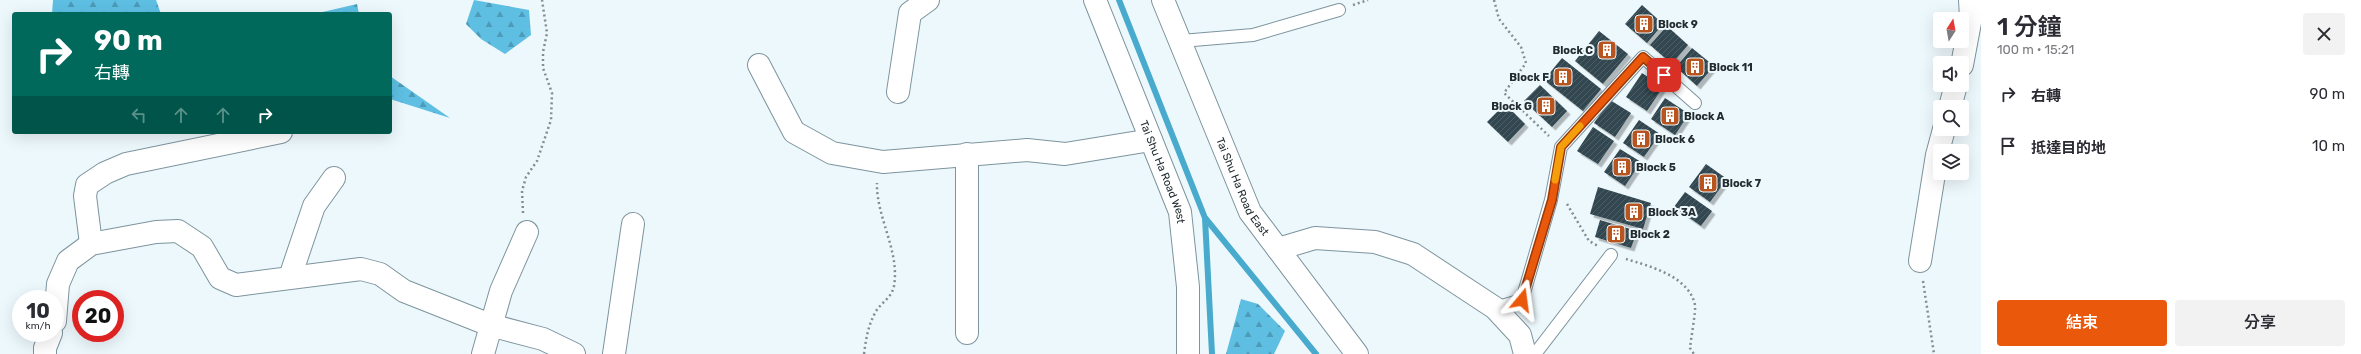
<!DOCTYPE html>
<html lang="zh-TW">
<head>
<meta charset="utf-8">
<style>
	:root { --surface:#fff; --page:#f2f2f3; --text:#2b2b33; --muted:#7c7c81; --accent:#ea580c }
	body { margin:0; font-family:Rubik,"Noto Sans TC",sans-serif; background:var(--page); color:var(--text); height:100vh; display:flex; flex-direction:column; font-size:15px; white-space:nowrap }
	* { box-sizing:border-box; margin:0 }
	p { font-size:13px; color:var(--muted) }
	.icon { flex:none; width:22px; height:22px; fill:none; stroke:currentColor; stroke-width:2; stroke-linecap:round; stroke-linejoin:round }
	.map { position:relative; flex:1; overflow:hidden }
	.panel { display:flex; flex-direction:column; background:var(--surface); width:380px }
	.panel>* { flex:none }
	.banner { position:absolute; left:12px; top:12px; width:380px; height:122px; border-radius:4px; box-shadow:0 4px 16px #0002; background:#00695c; color:#fff; overflow:hidden }
	.needle { width:26px; rotate:11deg }
	.buttons { position:absolute; left:1933px; top:12px; display:grid; gap:8px }
	.buttons a { display:grid; place-items:center; width:36px; height:36px; border-radius:4px; background:var(--surface); box-shadow:0 4px 16px #0002; font-size:20px }
	.speed { position:absolute; left:12px; top:290px; display:flex; gap:8px; font-size:20px; font-weight:700; text-align:center }
	.speed>* { display:grid; place-content:center; width:52px; height:52px; border-radius:50%; background:var(--surface); box-shadow:0 4px 16px #0002; line-height:1 }
	.speed small { font-size:10px; font-weight:400 }
	.speed .limit { border:6px solid #d22; background:#fff; color:#111 }
	.pin { position:absolute; display:grid; place-items:center; width:34px; height:34px; color:#fff; margin:-17px; border-radius:8px; box-shadow:0 2px 6px #0006 }
	.me { position:absolute; width:44px; margin:-22px; rotate:16deg; stroke-linejoin:round; filter:drop-shadow(0 0 3px #0008) }
	.turn { display:flex; align-items:center; gap:14px; height:84px; padding:0 16px; font-size:18px }
	.turn .icon { width:52px; height:52px; stroke-width:2.5 }
	.turn b { display:block; font-size:28px; line-height:34px }
	.lanes { display:flex; align-items:center; height:38px; padding:0 16px; background:#0003; justify-content:center; gap:20px; direction:ltr }
	.lanes .off { opacity:.35 }
	.round { display:grid; place-items:center; flex:none; width:42px; height:42px; border-radius:4px; background:var(--page) }
	.head { display:flex; align-items:center; justify-content:space-between; height:68px; padding:0 16px }
	h1 { font-size:24px; font-weight:600; line-height:30px }
	.action { display:flex; gap:8px; margin-top:auto; padding:8px 16px }
	.action a { flex:1; height:46px; border-radius:4px; background:var(--accent); color:#fff; font-size:16px; font-weight:600; line-height:46px; text-align:center }
	.action a+a { background:var(--page); color:var(--text) }
	ul { padding:0; list-style:none }
	li { display:flex; align-items:center; gap:12px; height:52px; padding:0 16px }
	li div { flex:1 }
	li b { display:block; font-size:15px }
	li em { font-style:normal }
	main { display:flex; flex:1; min-height:0 }
	.map>svg:first-child { display:block }
	.forest { fill:url(#forest-firs) }
	.lines { fill:none; stroke-linecap:round; stroke-linejoin:round }
	.stream { stroke:#48abce; stroke-width:6 }
	.building { fill:url(#building-hatch); filter:url(#shadow) }
	.service-casing { stroke:#7d949e; stroke-width:14 }
	.minor-casing { stroke:#7d949e; stroke-width:24 }
	.tertiary-casing { stroke:#7d949e; stroke-width:24 }
	.path { stroke:#838d91; stroke-width:2.5; stroke-dasharray:2 3; stroke-linecap:butt }
	.service { stroke:#fff; stroke-width:12 }
	.minor { stroke:#fff; stroke-width:22 }
	.tertiary { stroke:#fff; stroke-width:22 }
	.route-casing { stroke:#983908; stroke-width:10 }
	.route { stroke:#ea580c; stroke-width:7 }
	.slow { stroke:#f59e0b; stroke-width:7 }
	.labels { text-anchor:middle; dominant-baseline:central; stroke-width:4; stroke-linejoin:round; paint-order:stroke }
	.poi-label { font-size:11px; font-weight:bold; fill:#222c30; stroke:#edf8fc; text-anchor:start }
	.street-label { font-size:11px; fill:#222c30; stroke:#edf8fc }
</style>
</head>
<body>
<main>
<div class="map">
<svg width="1981" height="354" viewBox="0 0 1981 354">
	<defs>
		<pattern id="forest-firs" width="22" height="20" patternUnits="userSpaceOnUse"><rect width="22" height="20" fill="#5ebfe3"/><path d="M5 1l3.5 6h-7zM16 11l3.5 6h-7z" fill="#4d9bb8"/></pattern>
		<pattern id="building-hatch" width="6" height="6" patternUnits="userSpaceOnUse"><rect width="6" height="6" fill="#31474f"/><path d="M-1 1l2-2M0 6l6-6M5 7l2-2" fill="none" stroke="#4d5f66"/></pattern>
		<filter id="shadow"><feDropShadow dx="3.5" dy="3.5" stdDeviation="0" flood-color="#0004"/></filter>
	</defs>
	<rect width="100%" height="100%" fill="#edf8fc"/>
	<g class="forest">
		<path d="M53 0H156L161 14H52Z"/>
		<path d="M474 0 529 10 531 35 505 54 481 39 466 24Z"/>
		<path d="M357 4 359 14H314Z"/>
		<path d="M390 76 450 118 390 99Z"/>
		<path d="M1241 299 1258 304 1285 331 1274 354H1226Z"/>
	</g>
	<g class="lines">
		<g class="stream">
			<path d="M1119 0 1205 218 1212 354"/>
			<path d="M1206 219 1316 354"/>
		</g>
	</g>
	<g class="building">
		<path d="M1642 5 1663 24 1647 43 1625 24Z"/>
		<path d="M1667 26 1688 45 1672 64 1650 45Z"/>
		<path d="M1599 31 1628 54 1603 84 1575 61Z"/>
		<path d="M1692 48 1714 66 1697 86 1676 67Z"/>
		<path d="M1562 58 1601 89 1583 111 1544 80Z"/>
		<path d="M1642 73 1663 87 1647 111 1626 97Z"/>
		<path d="M1540 85 1567 111 1552 127 1524 101Z"/>
		<path d="M1665 98 1689 114 1675 135 1651 119Z"/>
		<path d="M1610 100 1631 113 1615 137 1594 123Z"/>
		<path d="M1505 104 1525 124 1508 142 1487 122Z"/>
		<path d="M1639 120 1660 134 1644 157 1623 143Z"/>
		<path d="M1593 127 1614 141 1598 164 1577 151Z"/>
		<path d="M1620 149 1641 162 1625 186 1604 172Z"/>
		<path d="M1706 164 1727 179 1710 202 1689 187Z"/>
		<path d="M1598 187 1651 203 1643 229 1590 214Z"/>
		<path d="M1685 192 1712 211 1701 226 1674 207Z"/>
		<path d="M1600 220 1637 231 1631 248 1595 237Z"/>
	</g>
	<g class="lines">
		<defs>
			<g id="service">
				<path d="M1181 41 1253 35 1339 10"/>
				<path d="M1495 308 1522 300 1551 200 1561 147 1643 57 1695 103"/>
				<path d="M1535 354 1611 255"/>
			</g>
			<g id="minor">
				<path id="s1" d="M1163 0 1250 212 1357 354"/>
				<path d="M759 65 794 132 832 153 883 162 1027 150 1065 154 1151 140"/>
				<path d="M1962 65 1971 17 1970 0"/>
				<path d="M898 92 910 13 928 0"/>
				<path d="M1950 107 1956 85"/>
				<path d="M967 154V333"/>
				<path d="M91 244 85 196 87 185 105 173 126 164 281 132"/>
				<path d="M1278 249 1315 238 1375 242 1413 254 1495 308 1520 335 1525 354"/>
				<path d="M1920 261 1937 155 1944 129"/>
				<path d="M290 277 314 206 334 178"/>
				<path d="M55 321 58 284 68 261 91 244 156 232 178 231 202 247 220 278 236 285 361 269 380 274 404 291 490 325 543 339 574 354"/>
				<path d="M45 354V348L51 333"/>
				<path d="M483 354 501 291 527 232"/>
				<path d="M614 354 633 224"/>
			</g>
			<g id="tertiary">
				<path id="s2" d="M1095 0 1180 212 1188 287V354"/>
			</g>
		</defs>
		<use href="#service" class="service-casing"/>
		<use href="#minor" class="minor-casing"/>
		<use href="#tertiary" class="tertiary-casing"/>
		<g class="path">
			<path d="M1494 0 1499 19 1521 47 1526 63 1504 93 1549 136"/>
			<path d="M1353 5 1368 0"/>
			<path d="M1567 204 1589 241 1598 246"/>
			<path d="M523 213 522 191 526 177 537 161 551 120 552 93 543 68V52L547 33 542 0"/>
			<path d="M1626 259C1649 266 1689 276 1695 305 1696 311 1691 338 1690 348L1694 354"/>
			<path d="M1923 281 1934 354"/>
			<path d="M864 354C866 339 868 326 875 313 880 303 892 298 894 286 900 251 876 217 877 183"/>
		</g>
		<use href="#service" class="service"/>
		<use href="#minor" class="minor"/>
		<use href="#tertiary" class="tertiary"/>
	</g>
	<g class="lines">
		<defs>
			<path id="route" d="M1522 300 1552 200 1561 147 1643 57 1664 75"/>
		</defs>
		<use href="#route" class="route-casing"/>
		<use href="#route" class="route"/>
		<path class="slow" d="M1555 180 1561 147 1580 126"/>
	</g>
	<defs>
		<symbol id="building-square" viewBox="-11 -11 22 22"><rect x="-9" y="-9" width="18" height="18" rx="4" fill="#b7541f" stroke="#edf8fc"/><path d="M-4-6H4V6H1V3H-1V6H-4ZM-2.5-4.3h1.7v1.8h-1.7ZM.8-4.3h1.7v1.8H.8ZM-2.5-1h1.7V.8h-1.7ZM.8-1h1.7V.8H.8Z" fill="#fff"/></symbol>
	</defs>
	<g fill-rule="evenodd">
		<use href="#building-square" x="1633" y="13" width="22" height="22"/>
		<use href="#building-square" x="1596" y="39" width="22" height="22"/>
		<use href="#building-square" x="1684" y="56" width="22" height="22"/>
		<use href="#building-square" x="1552" y="66" width="22" height="22"/>
		<use href="#building-square" x="1535" y="95" width="22" height="22"/>
		<use href="#building-square" x="1659" y="105" width="22" height="22"/>
		<use href="#building-square" x="1630" y="128" width="22" height="22"/>
		<use href="#building-square" x="1611" y="156" width="22" height="22"/>
		<use href="#building-square" x="1697" y="172" width="22" height="22"/>
		<use href="#building-square" x="1623" y="201" width="22" height="22"/>
		<use href="#building-square" x="1605" y="223" width="22" height="22"/>
	</g>
	<g class="labels">
		<g class="poi-label">
			<text x="1658" y="24">Block 9</text>
			<text x="1593" y="50" text-anchor="end">Block C</text>
			<text x="1709" y="67">Block 11</text>
			<text x="1549" y="77" text-anchor="end">Block F</text>
			<text x="1532" y="106" text-anchor="end">Block G</text>
			<text x="1684" y="116">Block A</text>
			<text x="1655" y="139">Block 6</text>
			<text x="1636" y="167">Block 5</text>
			<text x="1722" y="183">Block 7</text>
			<text x="1648" y="212">Block 3A</text>
			<text x="1630" y="234">Block 2</text>
		</g>
		<g class="street-label">
			<text stroke="none"><textPath href="#s2" startOffset="185">Tai Shu Ha Road West</textPath></text>
			<text stroke="none"><textPath href="#s1" startOffset="203">Tai Shu Ha Road East</textPath></text>
		</g>
	</g>
</svg>
<div class="buttons">
<a><svg class="needle" viewBox="-14 -14 28 28"><path d="M0-13l5 13h-10z" fill="#e53935"/><path d="M0 13l5-13h-10z" fill="#7c7c81"/></svg></a>
<a><svg class="icon" aria-label="sound" viewBox="0 0 24 24"><path d="M4 9h4l5-4v14l-5-4H4zM17 9q2 3 0 6"/></svg></a>
<a><svg class="icon" aria-label="search" viewBox="0 0 24 24"><circle cx="10" cy="10" r="6"/><path d="M15 15l6 6"/></svg></a>
<a><svg class="icon" aria-label="layers" viewBox="0 0 24 24"><path d="M12 4l9 5-9 5-9-5zM3 14l9 5 9-5"/></svg></a>
</div>
<div class="speed"><div>10<small>km/h</small></div><div class="limit">20</div></div>
<div class="pin" style="left:1664px;top:75px;background:#d93025"><svg class="icon" aria-label="arrive" viewBox="0 0 24 24"><path d="M6 21V4h12l-3 4 3 4H6"/></svg></div>
<svg class="me" style="left:1522px;top:300px" viewBox="-20 -20 40 40"><path d="M0-17L14 15 0 8-14 15z" fill="#ea580c" stroke="#fff" stroke-width="4"/></svg>
<div class="banner">
<div class="turn"><svg class="icon" aria-label="right" viewBox="0 0 24 24"><path d="M7 20v-9h11M14 6l5 5-5 5"/></svg><div><b>90 m</b>右轉</div></div>
<div class="lanes"><svg class="icon off" aria-label="left" viewBox="0 0 24 24"><path d="M17 20v-9H6M10 6l-5 5 5 5"/></svg><svg class="icon off" aria-label="ahead" viewBox="0 0 24 24"><path d="M12 20V5M6 11l6-6 6 6"/></svg><svg class="icon off" aria-label="ahead" viewBox="0 0 24 24"><path d="M12 20V5M6 11l6-6 6 6"/></svg><svg class="icon" aria-label="right" viewBox="0 0 24 24"><path d="M7 20v-9h11M14 6l5 5-5 5"/></svg></div>
</div>
</div>
<section class="panel">
<div class="head"><div><h1>1 分鐘</h1><p>100 m · 15:21</p></div><a class="round"><svg class="icon" aria-label="close" viewBox="0 0 24 24"><path d="M6 6l12 12M18 6L6 18"/></svg></a></div>
<ul>
<li><svg class="icon" aria-label="right" viewBox="0 0 24 24"><path d="M7 20v-9h11M14 6l5 5-5 5"/></svg><div><b>右轉</b></div><em>90 m</em></li>
<li><svg class="icon" aria-label="arrive" viewBox="0 0 24 24"><path d="M6 21V4h12l-3 4 3 4H6"/></svg><div><b>抵達目的地</b></div><em>10 m</em></li>
</ul>
<div class="action"><a>結束</a><a>分享</a></div>
</section>
</main>
</body>
</html>
